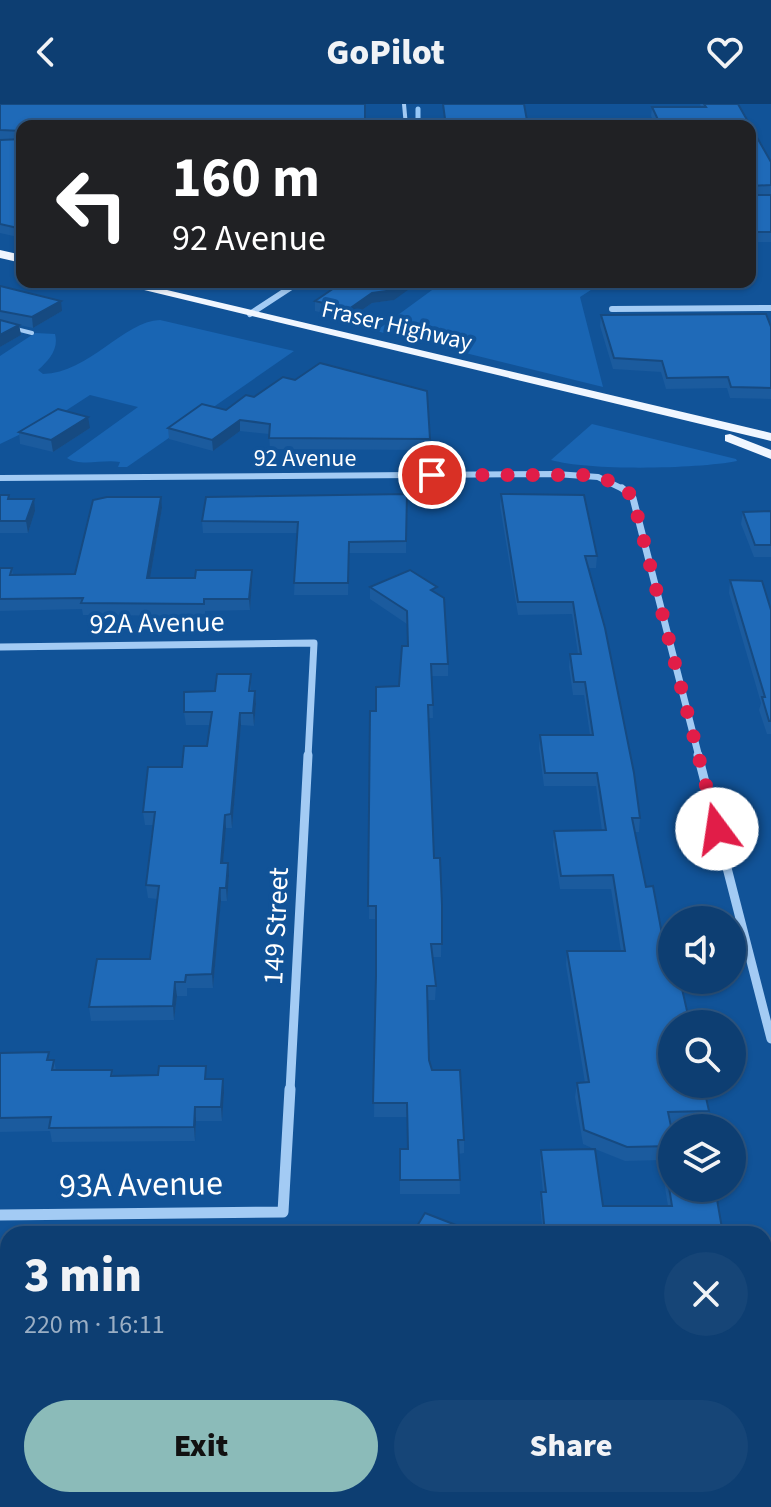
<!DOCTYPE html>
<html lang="en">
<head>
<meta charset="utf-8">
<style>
	:root { --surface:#0d3e72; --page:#164577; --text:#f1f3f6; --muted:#9aaec4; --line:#2d5784; --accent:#8bbbb9 }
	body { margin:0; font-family:"Source Sans 3",sans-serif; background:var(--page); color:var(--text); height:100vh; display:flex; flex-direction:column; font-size:30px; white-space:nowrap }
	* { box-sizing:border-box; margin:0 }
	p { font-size:26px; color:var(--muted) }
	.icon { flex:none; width:44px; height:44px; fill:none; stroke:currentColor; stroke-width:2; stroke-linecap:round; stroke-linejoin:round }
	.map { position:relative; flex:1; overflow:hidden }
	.side { position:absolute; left:0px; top:1122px; width:772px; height:282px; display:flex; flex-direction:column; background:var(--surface); border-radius:24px 24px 0 0; box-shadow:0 2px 6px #0004,0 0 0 2px var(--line) }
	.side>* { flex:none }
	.guide { position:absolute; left:16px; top:16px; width:740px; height:168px; border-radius:16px; box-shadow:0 2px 6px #0004,0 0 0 2px var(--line); background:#202124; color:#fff; overflow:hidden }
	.fabs { position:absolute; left:658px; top:802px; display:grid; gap:16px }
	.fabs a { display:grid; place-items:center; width:88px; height:88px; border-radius:50%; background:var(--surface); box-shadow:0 2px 6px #0004,0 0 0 2px var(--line); font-size:40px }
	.pin { position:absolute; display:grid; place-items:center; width:68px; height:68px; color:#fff; margin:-34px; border:4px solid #fff; border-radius:50%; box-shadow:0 2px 8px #0007 }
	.me { position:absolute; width:88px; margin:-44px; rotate:346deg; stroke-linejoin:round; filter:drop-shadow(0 0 6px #0008) }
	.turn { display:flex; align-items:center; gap:28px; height:168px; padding:0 24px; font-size:36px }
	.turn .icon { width:104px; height:104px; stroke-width:2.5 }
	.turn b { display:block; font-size:56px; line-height:68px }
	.round { display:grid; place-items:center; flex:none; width:84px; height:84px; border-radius:42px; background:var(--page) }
	.overview { display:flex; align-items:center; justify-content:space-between; height:136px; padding:0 24px }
	h1 { font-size:48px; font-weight:800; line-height:60px }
	.action { display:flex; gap:16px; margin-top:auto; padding:16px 24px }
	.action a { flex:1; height:92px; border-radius:48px; background:var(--accent); color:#111; font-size:32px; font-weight:800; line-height:92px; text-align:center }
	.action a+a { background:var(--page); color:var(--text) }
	header { display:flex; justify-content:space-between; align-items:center; height:104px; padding:0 24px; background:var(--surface); font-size:36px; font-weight:800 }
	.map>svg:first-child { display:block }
	.green { fill:#1965b3 }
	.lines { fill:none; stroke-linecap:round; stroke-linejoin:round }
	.stream { stroke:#95c7f7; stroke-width:5 }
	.service { stroke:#a3cbf4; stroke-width:4 }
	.minor-far4 { stroke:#a3cbf4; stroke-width:4 }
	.minor-far3 { stroke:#a3cbf4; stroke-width:6 }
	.minor-far2 { stroke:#a3cbf4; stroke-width:7 }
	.minor-far1 { stroke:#a3cbf4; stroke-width:9 }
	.minor { stroke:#a3cbf4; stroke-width:11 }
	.primary { fill:#f0f6ff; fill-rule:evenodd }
	.wall { fill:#1b5b9e; fill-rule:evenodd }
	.shaded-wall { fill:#164a81 }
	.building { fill:#1f6ab8; stroke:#164a81; stroke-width:2 }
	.route { stroke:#e11d48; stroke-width:14; stroke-dasharray:0 25.2 }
	.labels { text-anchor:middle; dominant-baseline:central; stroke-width:8; stroke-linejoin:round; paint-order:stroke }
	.far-street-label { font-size:24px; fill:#fff; stroke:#115398 }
	.street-label { font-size:28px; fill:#fff; stroke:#115398 }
	.near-street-label { font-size:34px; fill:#fff; stroke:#115398 }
</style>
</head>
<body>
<header><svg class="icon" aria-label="back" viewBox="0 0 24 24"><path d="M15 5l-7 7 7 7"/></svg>GoPilot<svg class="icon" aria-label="heart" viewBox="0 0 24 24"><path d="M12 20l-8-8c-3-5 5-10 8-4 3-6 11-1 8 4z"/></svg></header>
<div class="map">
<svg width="771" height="1403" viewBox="0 0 771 1403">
	<rect width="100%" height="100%" fill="#115398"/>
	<g class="green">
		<path d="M443 178 524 181 528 178H631L594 184 580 193 603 283 376 227Z"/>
		<path d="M160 216 294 247 127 363H118L120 358C103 355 81 363 67 354L138 303 90 291 56 313 0 340V252L35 229 55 230C59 245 49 256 38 266L43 270C89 269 124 217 160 216Z"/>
		<path d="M592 320 736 355 737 357C697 365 589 367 551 356Z"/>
	</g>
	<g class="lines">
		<g class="stream">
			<path d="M418 5V14"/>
			<path d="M393 18V22"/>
		</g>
		<path class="service" d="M0 221 32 229"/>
		<path class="minor-far4" d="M404 0 406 22"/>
		<g class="minor-far3">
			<path d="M612 205 771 204"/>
			<path d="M250 210 299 178"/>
			<path d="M0 374 556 370 598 373 625 386"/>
		</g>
		<g class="minor-far2">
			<path d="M622 384 633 394 699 653"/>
			<path d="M0 543 314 539 308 653"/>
		</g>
		<g class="minor-far1">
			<path d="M698 651 771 935"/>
			<path d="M290 987 308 651"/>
		</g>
		<path class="minor" d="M0 1111 283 1108 290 985"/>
		<g class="primary">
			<path d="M0 146 22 151V159L0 154Z"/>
			<path d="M111 178H133L771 329V337Z"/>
			<path d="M730 330 771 346V355L725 337V331Z"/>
		</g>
	</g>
	<g class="wall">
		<path d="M0 0 22 22V35H0Z"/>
		<path d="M700 0H738L771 58V138H750V22H656L651 12 652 3H701Z"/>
		<path d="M22 35V134L0 129V36Z"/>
		<path d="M214 178H262L250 186Z"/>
		<path d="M0 182 62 207 33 224 19 221 21 231 0 243Z"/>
		<path d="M394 196 372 199 349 215 315 207V197Z"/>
		<path d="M601 211 771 223V295L730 294 727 284 666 285 661 268 613 265 600 222Z"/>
		<path d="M226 306 430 335V346L270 345 269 330 240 327 213 347 169 335 168 324Z"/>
		<path d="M90 324 53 348 20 340 19 328Z"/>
		<path d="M407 390 406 449H349L348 491H294L297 429H203L202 417Z"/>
		<path d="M501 390 597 452 596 464H589L640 714 639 728H634L646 783 665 846 709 1007 707 1021 671 1022 672 1027V1084L723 1130H543L540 1101 541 1088H543L540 1059 541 1046 594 1045 583 1040 575 993 577 979H585L566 861 567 847H621L611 785H560L553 741 554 727H602L596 682H544L539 644 540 631H590L584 591H573L569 563 570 550H578L572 510 518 511 500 402ZM595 1045 625 1057 664 1056 662 1065 668 1102H603Z"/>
		<path d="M0 391 35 407 28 429H0Z"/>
		<path d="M162 404 150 474 252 477 250 506 205 507V512L83 511 82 505 0 507V464H12L13 471 75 470Z"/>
		<path d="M771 407V453H754L741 420 743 408Z"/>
		<path d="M730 476 771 506V630H767L759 606 761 599 729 489Z"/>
		<path d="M370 483 437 489 448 560V572H432L433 614H429L434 754 442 801 441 853H433L436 882 435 896H427L429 956 432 966 464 1036V1049L459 1050 460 1090H400V1045H408L407 1013H374L376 875V815H369L370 607H376L399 582 407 542V520L370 495Z"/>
		<path d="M251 570V587H255L256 600 254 622 241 621 232 724H226L223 759 229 772 227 797H221L213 884H187V892H177L174 916 91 917 89 903 150 855 157 795 148 794 146 781 153 721H145L143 708 182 663 207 642 210 621H186L184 608 215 587Z"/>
		<path d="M0 949 54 956 56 966H112L113 972 207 975 224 989 222 1017H196L195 1037 52 1038 50 1027 0 1028V1029Z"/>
		<rect x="0" y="1187" width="8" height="58"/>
		<path d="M8 1249V1289H6L3 1275Z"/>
		<path d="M769 1384 771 1403H673L672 1396H764Z"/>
	</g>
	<g class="shaded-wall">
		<path d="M250 178H262L250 186Z"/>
		<path d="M405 178H419L394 196 372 199 349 215V205L372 189Z"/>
		<path d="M61 197 62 207 33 224 32 213Z"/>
		<path d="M19 221 21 231 0 243V231Z"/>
		<path d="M88 313 90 324 53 348 51 336Z"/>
		<path d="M240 316V327L213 347 212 336Z"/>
		<path d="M161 393 162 404 148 486 147 474Z"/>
		<path d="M34 395 35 407 28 429 26 417Z"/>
		<path d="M252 466V477L250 506 249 495Z"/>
		<path d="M255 587 256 600 254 622 253 609Z"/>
		<path d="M240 609 241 621 232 724 231 710Z"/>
		<path d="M225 711 226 724 222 772 221 759Z"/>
		<path d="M228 759 229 772 227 797 226 784Z"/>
		<path d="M220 784 221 797 213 884 212 870Z"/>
		<path d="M175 878 177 892 174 916 173 902Z"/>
		<path d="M223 975 224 989 222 1017 221 1003Z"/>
		<path d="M195 1003 196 1017 195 1037 194 1023Z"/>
	</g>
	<g class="building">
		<path d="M0 0H365V22H22V27L0 26Z"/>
		<path d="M443 0H524L528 22H446Z"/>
		<path d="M704 0H738L771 58V81L750 82V22H661L652 3H706Z"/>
		<path d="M22 35V125L0 120V36Z"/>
		<path d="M750 89V91H771V128H750Z"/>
		<path d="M343 178H405L394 186 372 189 349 205 315 197Z"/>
		<path d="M0 182 61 197 32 213 0 207Z"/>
		<path d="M766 210 771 223V284L731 283 728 273 667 274 662 257 614 254 601 211Z"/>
		<path d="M0 216 19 221 0 231Z"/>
		<path d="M320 259 427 287 430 335 269 334 270 320 240 316 212 336 168 324 202 300 226 306 246 291 254 293 283 273 295 276Z"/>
		<path d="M58 305 88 313 51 336 19 328Z"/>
		<path d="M407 390 406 437 349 438 348 479H294L298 418 202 417 206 393Z"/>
		<path d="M501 390 584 391 597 452H585L605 524 634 669 640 714H632L646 783 653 782 665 846H672V876H680L690 920H672V980H703L709 1007 668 1008 672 1027V1042L627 1043 584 1026 577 979 589 978 567 847H625L613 771 561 772 554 727 606 726 597 669H545L540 631H593L585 578H574L570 550H581L573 498H518Z"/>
		<path d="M0 391H9L8 395H34L26 417H0Z"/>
		<path d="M107 393H161L147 474H195L196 466H252L249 495H204V500L81 499 83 494 0 495V464H12L10 471 75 470 93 396Z"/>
		<path d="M771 407V441H755L743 408Z"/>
		<path d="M410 466 437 483 431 486 444 494 448 560H431L433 601H428L434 754H440L442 801V840H431L436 882H427L429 956 432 966H460L464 1036H458L460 1076H400V1045H408L407 999H373L376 872V802H368L370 607H376V583L399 582 402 542H408L407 507 370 483Z"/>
		<path d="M730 476 762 477 771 506V617H769L762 593H765Z"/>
		<path d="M217 570H251L249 587H255L253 609H240L231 710 225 711 221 759H228L226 784H220L212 870 186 871 185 878H175L173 902 89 903 97 855H150L159 782 146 781 155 708H143L148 663H182L184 642H207L212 608H184V588L215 587Z"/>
		<path d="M49 948 47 956H54L52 966H112L111 972 158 971 159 962H206L205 975H223L221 1003H195L194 1023 49 1024 51 1013 0 1014V949Z"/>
		<path d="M595 1045 603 1102H672L664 1052H672V1084H715L723 1130H681L680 1126 605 1127V1130H545L541 1088H546L541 1046Z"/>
		<path d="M425 1109 479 1130H401L405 1124 414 1127Z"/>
		<rect x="0" y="1187" width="8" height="44"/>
		<path d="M8 1249V1275H3Z"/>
		<path d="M764 1359 769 1384H771V1403H678L677 1396H764Z"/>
	</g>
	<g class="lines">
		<path class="route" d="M432 371H586C605 375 621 378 633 394L717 725"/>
	</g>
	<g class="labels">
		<g class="far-street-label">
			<text transform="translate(397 222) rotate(13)">Fraser Highway</text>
			<text x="305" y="354">92 Avenue</text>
		</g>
		<g class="street-label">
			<text transform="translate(157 519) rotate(-1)">92A Avenue</text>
			<text transform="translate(276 822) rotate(-87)">149 Street</text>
		</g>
		<g class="near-street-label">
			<text transform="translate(141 1081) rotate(-1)">93A Avenue</text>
		</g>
	</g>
</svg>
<div class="fabs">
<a><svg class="icon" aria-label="sound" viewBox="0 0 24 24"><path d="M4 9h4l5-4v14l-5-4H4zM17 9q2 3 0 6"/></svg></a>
<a><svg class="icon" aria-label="search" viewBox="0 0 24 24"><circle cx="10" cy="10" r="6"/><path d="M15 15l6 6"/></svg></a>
<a><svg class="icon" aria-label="layers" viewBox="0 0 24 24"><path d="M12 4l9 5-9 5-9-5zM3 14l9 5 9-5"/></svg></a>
</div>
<div class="pin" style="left:432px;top:371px;background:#d93025"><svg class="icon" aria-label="arrive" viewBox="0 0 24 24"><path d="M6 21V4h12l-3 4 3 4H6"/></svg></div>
<svg class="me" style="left:717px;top:725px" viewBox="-20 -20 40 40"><circle r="19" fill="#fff"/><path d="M0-13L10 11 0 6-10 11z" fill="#e11d48"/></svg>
<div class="guide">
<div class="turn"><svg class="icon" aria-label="left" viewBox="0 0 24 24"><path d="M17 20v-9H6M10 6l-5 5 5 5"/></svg><div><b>160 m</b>92 Avenue</div></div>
</div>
<section class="side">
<div class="overview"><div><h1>3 min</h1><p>220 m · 16:11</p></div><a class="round"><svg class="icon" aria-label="close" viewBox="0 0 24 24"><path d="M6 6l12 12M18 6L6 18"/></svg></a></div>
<div class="action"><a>Exit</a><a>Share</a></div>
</section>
</div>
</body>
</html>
